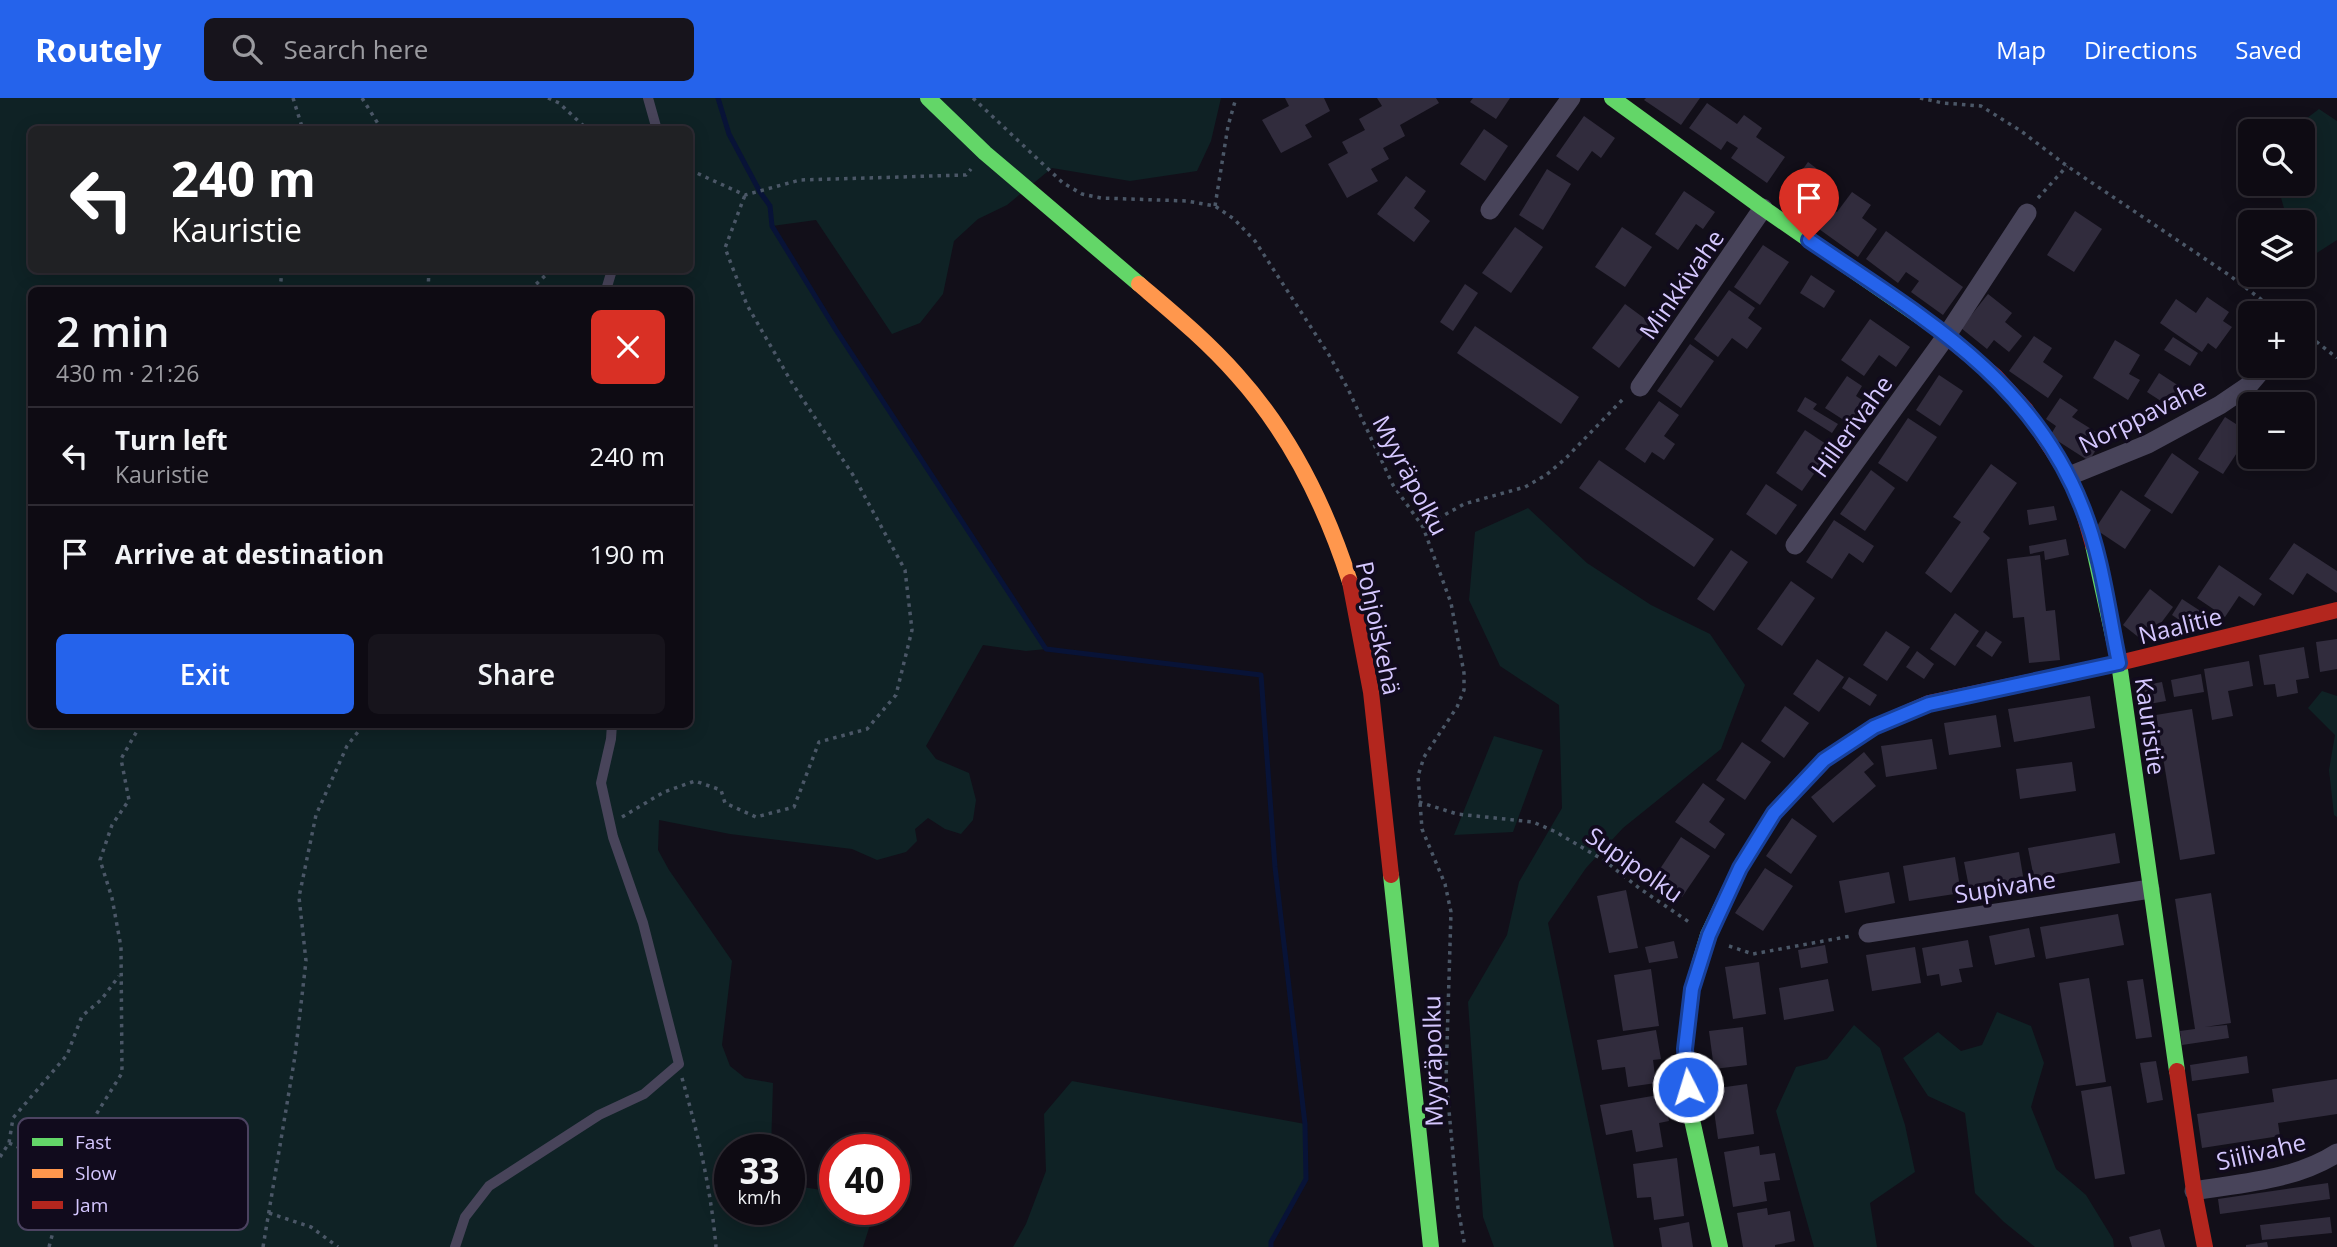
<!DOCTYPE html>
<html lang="en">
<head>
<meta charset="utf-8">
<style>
	:root { --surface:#0e0b13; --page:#17141c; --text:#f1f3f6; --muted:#9b9ba0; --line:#2e2b33; --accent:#2563eb }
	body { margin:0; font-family:"Open Sans",sans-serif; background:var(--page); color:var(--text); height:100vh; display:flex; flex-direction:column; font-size:26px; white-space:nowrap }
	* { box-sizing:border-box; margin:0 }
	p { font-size:23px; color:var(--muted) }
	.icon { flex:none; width:38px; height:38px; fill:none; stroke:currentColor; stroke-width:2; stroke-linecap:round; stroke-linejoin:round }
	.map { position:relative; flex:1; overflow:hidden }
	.sheet { position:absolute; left:28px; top:189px; width:665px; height:441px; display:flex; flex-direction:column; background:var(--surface); border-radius:10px; box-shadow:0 4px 18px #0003,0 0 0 2px var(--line) }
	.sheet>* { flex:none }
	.banner { position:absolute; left:28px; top:28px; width:665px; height:147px; border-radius:10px; box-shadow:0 4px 18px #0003,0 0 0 2px var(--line); background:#202124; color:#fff; overflow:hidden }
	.fabs { position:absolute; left:2238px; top:21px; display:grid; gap:14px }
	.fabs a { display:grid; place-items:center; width:77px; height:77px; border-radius:10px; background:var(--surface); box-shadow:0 4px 18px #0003,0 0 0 2px var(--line); font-size:35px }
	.speed { position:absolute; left:714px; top:1036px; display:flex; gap:14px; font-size:35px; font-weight:700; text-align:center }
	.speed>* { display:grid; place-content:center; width:91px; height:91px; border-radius:50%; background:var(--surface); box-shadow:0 4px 18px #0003,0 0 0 2px var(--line); line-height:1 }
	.speed small { font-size:18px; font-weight:400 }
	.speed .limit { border:10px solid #d22; background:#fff; color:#111 }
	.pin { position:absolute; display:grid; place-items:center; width:60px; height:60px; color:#fff; margin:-72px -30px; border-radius:50% 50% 50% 0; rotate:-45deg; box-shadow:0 0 7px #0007 }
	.pin .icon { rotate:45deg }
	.me { position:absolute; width:77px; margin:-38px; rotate:355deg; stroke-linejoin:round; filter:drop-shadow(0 0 5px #0008) }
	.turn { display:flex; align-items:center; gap:24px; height:147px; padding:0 28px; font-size:32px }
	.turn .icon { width:91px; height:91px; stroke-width:2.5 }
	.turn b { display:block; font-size:49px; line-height:60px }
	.round { display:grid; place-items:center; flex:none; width:74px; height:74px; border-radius:10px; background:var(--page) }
	.overview { display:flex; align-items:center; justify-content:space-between; height:119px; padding:0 28px }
	h1 { font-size:42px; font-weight:600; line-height:52px }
	.button { display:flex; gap:14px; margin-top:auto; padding:14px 28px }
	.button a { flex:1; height:80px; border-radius:10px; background:var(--accent); color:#fff; font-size:28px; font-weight:600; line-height:80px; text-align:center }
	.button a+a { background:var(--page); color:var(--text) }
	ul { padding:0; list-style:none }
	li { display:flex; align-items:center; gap:21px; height:98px; padding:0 28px; border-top:2px solid var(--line) }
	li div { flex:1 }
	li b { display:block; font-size:26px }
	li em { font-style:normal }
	header { display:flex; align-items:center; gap:42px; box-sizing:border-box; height:98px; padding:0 35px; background:var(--accent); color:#fff }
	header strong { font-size:33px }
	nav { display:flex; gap:38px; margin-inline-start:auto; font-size:24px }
	.search { width:490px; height:63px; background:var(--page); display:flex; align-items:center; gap:18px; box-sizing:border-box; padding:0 24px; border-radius:10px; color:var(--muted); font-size:26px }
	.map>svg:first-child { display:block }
	.green { fill:#0f2225; fill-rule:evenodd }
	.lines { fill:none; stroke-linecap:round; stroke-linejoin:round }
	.stream { stroke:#081337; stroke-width:5 }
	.building { fill:#312c3d }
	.path { stroke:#4b5767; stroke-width:3.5; stroke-dasharray:3.5 5; stroke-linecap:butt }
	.lane { stroke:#48445a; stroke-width:10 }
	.street { stroke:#48445a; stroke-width:19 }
	.fast { stroke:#63d668; stroke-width:16 }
	.slow { stroke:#ff974d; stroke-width:16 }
	.jam { stroke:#b3261e; stroke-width:16 }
	.route-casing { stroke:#184099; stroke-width:18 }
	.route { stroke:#2563eb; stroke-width:12 }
	.labels { text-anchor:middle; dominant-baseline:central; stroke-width:7; stroke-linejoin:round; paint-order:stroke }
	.street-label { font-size:24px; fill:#d5c7ff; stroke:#110b1d }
	.key { fill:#110b1d; stroke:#4c4361; stroke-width:2 }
	.key-label { font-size:19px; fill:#d5c7ff }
</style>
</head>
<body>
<header>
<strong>Routely</strong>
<div class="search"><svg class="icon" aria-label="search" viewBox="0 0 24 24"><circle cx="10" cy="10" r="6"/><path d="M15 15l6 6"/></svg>Search here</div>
<nav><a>Map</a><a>Directions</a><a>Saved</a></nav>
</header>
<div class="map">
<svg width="2337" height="1149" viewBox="0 0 2337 1149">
	<rect width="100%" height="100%" fill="#120f19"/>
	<g class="green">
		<path d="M0 0H1221L1211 43 1197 73 1130 83 1052 70 1007 107 978 121 954 143 943 196 920 225 892 236 816 122 772 128 836 232 1046 551 1026 553 983 547 926 648 936 661 969 675 976 702 973 722 961 736 945 731 928 720 915 731 917 743 906 754 877 762 852 751 730 736 659 722 658 752 669 772 732 863 722 947 730 968 745 980 773 985 771 1052H730V1111H789V1087L835 1094V1111H875L863 1149H0ZM32 32H690V172H32ZM32 192H690V626H32Z"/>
		<path d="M2319 11 2337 23V142L2309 160 2303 154V124H2288L2277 86H2303V33H2290Z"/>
		<path d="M1528 410 1587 465 1651 507 1710 536 1745 587 1721 651 1623 730 1586 770 1548 825 1614 1149H1494L1483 1119 1468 904 1507 837 1519 784 1562 710 1559 607 1500 568 1469 502 1475 434Z"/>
		<path d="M2322 593 2337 598V719L2334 717 2329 672 2335 637 2308 610Z"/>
		<path d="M1494 638 1543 652 1513 734 1454 737Z"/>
		<path d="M1997 914 2031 928 2044 965 2031 1009 2056 1071 2086 1097 2113 1141 2114 1149H2035L2004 1124 1975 1095 1965 1015 1928 998 1903 960 1938 934 1961 953 1982 947Z"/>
		<path d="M1854 927 1880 950 1905 1027 1915 1074 1870 1105 1877 1149H1814L1776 1013 1796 969 1827 961Z"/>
		<path d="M1072 983 1305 1026 1306 1081 1271 1144V1149H1013L1026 1126 1046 1073 1044 1016Z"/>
	</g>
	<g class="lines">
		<path class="stream" d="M718 0 729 36 760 94 770 108 772 128 836 232 1046 551 1261 577 1275 769 1305 1026 1306 1081 1271 1144V1149"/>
	</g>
	<g class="building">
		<path d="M1285 0H1324L1330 13 1305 27 1312 39 1281 55 1262 22 1289 8Z"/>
		<path d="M1377 0H1436L1439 5 1400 27 1405 38 1383 50 1389 61 1371 71 1378 83 1347 100 1328 66 1348 55 1342 44 1365 32 1359 21 1382 8Z"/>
		<path d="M1473 0H1510L1496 21 1470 4Z"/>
		<path d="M1646 0H1700L1681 27 1644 2Z"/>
		<path d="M1707 5 1737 26 1744 17 1762 30 1756 39 1785 59 1767 85 1731 60 1738 50 1727 43 1721 52 1689 30Z"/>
		<path d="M1584 18 1615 40 1601 60 1592 53 1578 73 1556 58Z"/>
		<path d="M1484 31 1508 48 1485 83 1460 66Z"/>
		<path d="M1808 64 1820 73 1811 87 1831 101 1827 107 1837 114 1852 94 1871 107 1862 120 1877 131 1858 159 1780 103Z"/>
		<path d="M1547 71 1571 86 1543 132 1519 117Z"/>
		<path d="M1406 78 1426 93 1414 110 1430 123 1414 144 1377 116Z"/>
		<path d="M1684 93 1715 114 1703 131 1696 126 1678 152 1655 136Z"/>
		<path d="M2075 113 2102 131 2074 174 2047 157Z"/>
		<path d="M1515 129 1543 149 1511 195 1482 175Z"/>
		<path d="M1622 129 1652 149 1625 189 1595 169Z"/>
		<path d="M1886 133 1963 189 1943 217 1911 194 1919 183 1906 174 1898 185 1866 161Z"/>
		<path d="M1763 147 1789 164 1760 207 1734 189Z"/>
		<path d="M1811 177 1835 193 1824 210 1800 195Z"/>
		<path d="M1465 186 1478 195 1453 233 1440 224Z"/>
		<path d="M1729 192 1755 210 1748 220 1762 230 1747 251 1732 240 1718 259 1694 241Z"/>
		<path d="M1988 196 2012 215 2005 224 2022 238 2009 254 1994 242 1987 251 1961 230Z"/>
		<path d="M2207 199 2229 214 2223 223 2232 229 2216 251 2208 245 2202 254 2160 225 2176 201 2196 215Z"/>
		<path d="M1625 206 1652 226 1619 270 1592 250Z"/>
		<path d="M1870 221 1910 249 1896 269 1879 257 1864 278 1841 262Z"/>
		<path d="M1475 228 1579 299 1561 326 1457 255Z"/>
		<path d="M2034 238 2052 250 2043 264 2063 278 2048 300 2009 273Z"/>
		<path d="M2173 239 2198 255 2190 268 2164 252Z"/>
		<path d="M2115 242 2140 257 2129 276 2140 282 2128 302 2093 280Z"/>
		<path d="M1690 246 1714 263 1681 310 1657 293Z"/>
		<path d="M2159 275 2179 288 2167 307 2147 294Z"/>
		<path d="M1939 277 1963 293 1940 328 1916 312Z"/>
		<path d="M1847 278 1862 288 1856 298 1868 306 1853 328 1825 310Z"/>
		<path d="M1805 299 1817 306 1813 311 1838 326 1832 335 1797 313Z"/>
		<path d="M2060 300 2078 312 2072 319 2104 339 2089 363 2050 338 2056 328 2046 321Z"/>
		<path d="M1659 303 1679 317 1664 338 1675 346 1664 362 1652 354 1645 365 1625 351Z"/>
		<path d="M2225 319 2250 335 2223 376 2198 361Z"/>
		<path d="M1908 320 1937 339 1907 384 1878 365Z"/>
		<path d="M1805 332 1832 350 1802 393 1776 375Z"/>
		<path d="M2172 355 2199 374 2172 416 2144 398Z"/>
		<path d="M1599 362 1714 441 1694 469 1579 390Z"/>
		<path d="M1991 366 2017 385 1983 434 1990 440 1951 495 1925 475 1961 424 1953 419Z"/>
		<path d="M1871 372 1895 390 1865 433 1840 416Z"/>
		<path d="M1766 386 1797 407 1776 437 1746 416Z"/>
		<path d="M2121 392 2151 412 2125 451 2095 431Z"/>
		<path d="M2054 408 2057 422 2029 427 2027 412Z"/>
		<path d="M1834 422 1874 448 1863 465 1849 455 1832 481 1806 464Z"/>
		<path d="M2066 441 2069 457 2045 462 2044 453 2030 456 2029 448Z"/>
		<path d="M2294 445 2337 473V495L2307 475 2293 497 2269 481Z"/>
		<path d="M1731 452 1748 464 1714 513 1697 501Z"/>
		<path d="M2040 457 2046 513 2055 512 2060 562 2029 565 2024 519 2013 520 2007 461Z"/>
		<path d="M2219 467 2262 496 2254 508 2239 498 2225 519 2197 500Z"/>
		<path d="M1791 483 1815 500 1782 548 1757 531Z"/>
		<path d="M2150 491 2173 509 2146 545 2123 527Z"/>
		<path d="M2182 501 2205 516 2194 532 2172 517Z"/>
		<path d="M1955 515 1979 533 1955 568 1930 551Z"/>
		<path d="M1886 533 1910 549 1887 583 1863 567Z"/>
		<path d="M1986 533 2002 544 1992 559 1976 548Z"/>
		<path d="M2337 541V571L2320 574 2316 544Z"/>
		<path d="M2304 549 2309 580 2296 582 2298 595 2277 599 2275 586 2264 587 2259 557Z"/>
		<path d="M1917 553 1934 566 1924 581 1906 569Z"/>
		<path d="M1817 561 1844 579 1819 614 1793 596Z"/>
		<path d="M2249 563 2253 588 2228 593 2233 618 2212 622 2204 571Z"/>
		<path d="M2201 576 2204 594 2174 599 2171 582Z"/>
		<path d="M1849 579 1877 597 1870 608 1842 590Z"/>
		<path d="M2162 584 2166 603 2138 608 2135 589Z"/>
		<path d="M2090 598 2095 630 2014 644 2008 611Z"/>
		<path d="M1785 608 1809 625 1784 660 1761 643Z"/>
		<path d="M2192 611 2215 756 2180 762 2156 617Z"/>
		<path d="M1996 617 2001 649 1949 657 1944 625Z"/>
		<path d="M1932 641 1937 671 1886 679 1881 648Z"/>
		<path d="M1742 644 1771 664 1745 702 1716 682Z"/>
		<path d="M1864 654 1874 666 1864 674 1876 688 1833 725 1811 699Z"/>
		<path d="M2072 664 2076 693 2020 701 2016 671Z"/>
		<path d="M1703 685 1725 701 1709 724 1725 736 1715 751 1675 724Z"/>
		<path d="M1792 720 1817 738 1791 776 1766 758Z"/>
		<path d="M2115 735 2120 765 2034 780 2028 750Z"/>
		<path d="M1681 739 1710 758 1682 799 1654 780Z"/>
		<path d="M2019 754 2024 784 1970 794 1964 764Z"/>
		<path d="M1955 759 1961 795 1909 803 1903 768Z"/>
		<path d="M1765 770 1793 788 1763 833 1735 815Z"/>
		<path d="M1889 774 1895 805 1845 815 1839 783Z"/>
		<path d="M1626 792 1638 850 1609 855 1597 798Z"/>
		<path d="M2211 795 2231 925 2205 929 2227 927 2229 940 2182 947 2180 933 2195 931 2175 801Z"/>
		<path d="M2118 816 2124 847 2046 861 2040 829Z"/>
		<path d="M2029 830 2035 859 1995 867 1989 838Z"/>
		<path d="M1968 842 1973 869 1959 871 1962 884 1941 888 1939 876 1927 878 1922 850Z"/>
		<path d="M1674 843 1678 860 1649 865 1645 849Z"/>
		<path d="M1825 847 1828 865 1801 870 1798 852Z"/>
		<path d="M1915 849 1921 885 1872 893 1866 857Z"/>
		<path d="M1759 864 1766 916 1733 921 1725 869Z"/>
		<path d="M1651 871 1659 928 1623 933 1614 877Z"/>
		<path d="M2089 880 2106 984 2076 988 2059 885Z"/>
		<path d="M1828 881 1834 913 1784 922 1779 890Z"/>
		<path d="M2143 881 2152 939 2136 941 2127 883Z"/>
		<path d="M1743 929 1747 967 1714 971 1709 933Z"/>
		<path d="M1656 932 1661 961 1653 962 1656 985 1628 989 1625 969 1602 972 1597 942Z"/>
		<path d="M2247 958 2249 975 2192 983 2190 967Z"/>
		<path d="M2156 963 2163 1002 2147 1005 2140 965Z"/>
		<path d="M2337 981V1016L2278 1025 2280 1038 2202 1050 2197 1016 2274 1004 2272 991Z"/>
		<path d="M1747 986 1754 1036 1718 1041 1711 991Z"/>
		<path d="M2111 988 2125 1076 2095 1081 2081 993Z"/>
		<path d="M1664 996 1669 1023 1659 1025 1663 1049 1636 1054 1632 1032 1606 1037 1600 1007Z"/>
		<path d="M1759 1048 1760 1057 1775 1055 1780 1082 1764 1084 1767 1103 1733 1109 1724 1054Z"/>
		<path d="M1677 1060 1684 1118 1654 1122 1651 1099 1637 1100 1633 1066Z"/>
		<path d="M2328 1085 2330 1101 2220 1116 2218 1101Z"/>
		<path d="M1767 1110 1768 1117 1790 1113 1795 1143 1775 1147V1149H1743L1737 1115Z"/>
		<path d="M2330 1119 2332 1135 2262 1142 2260 1127Z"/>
		<path d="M1689 1124 1693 1149H1662L1659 1130Z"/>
		<path d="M2160 1131 2165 1149H2132L2129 1139Z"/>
		<path d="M2267 1144 2268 1149H2246V1147Z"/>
	</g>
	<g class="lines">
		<g class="path">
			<path d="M293 0 303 32"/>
			<path d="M362 0 382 32"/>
			<path d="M548 0 559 5 588 32"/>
			<path d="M973 0 1063 85 1082 96 1101 100 1187 103 1215 108 1234 121 1255 143 1329 257 1348 291 1393 387 1423 429 1451 505 1464 575V592L1457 609 1424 659 1418 678 1422 731 1445 786 1451 814 1446 980 1458 1110 1465 1149"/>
			<path d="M1920 0 1943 5 1981 8 2021 33 2067 68 2229 177 2279 215"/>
			<path d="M690 72 745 97 800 82 966 77 971 71"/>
			<path d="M2038 100 2067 68"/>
			<path d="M1215 108 1228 28 1236 0"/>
			<path d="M280 192 282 172"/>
			<path d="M428 192 429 172"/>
			<path d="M530 192 551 172"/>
			<path d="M2303 233 2337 260"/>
			<path d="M1423 429 1464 406 1525 389 1546 377 1565 361 1624 300"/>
			<path d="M1419 704 1457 716 1533 724 1556 734 1605 763 1639 790 1689 824"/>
			<path d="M622 719 664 694 695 683 721 692 725 705 756 719 794 709 819 644 867 631 896 597 912 532 905 472 853 377 792 285 747 207 725 150 745 97"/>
			<path d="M1729 848 1753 856 1851 838"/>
			<path d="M682 980C698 1036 711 1091 716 1149"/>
			<path d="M9 1045 54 1065"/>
			<path d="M0 1059 9 1045 13 1020 67 957 82 918 101 902 119 878"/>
			<path d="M269 1115 311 1129 338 1149"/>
			<path d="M49 1149 53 1134 49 1074 54 1065 72 1055 122 975 121 849 112 800 100 762 112 727 129 702 121 661 141 626"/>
			<path d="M263 1149 295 958 306 863 299 799 316 717 347 648 364 626"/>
		</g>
		<g class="lane">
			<path d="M648 0 657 32"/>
			<path d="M606 192 612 172"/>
			<path d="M455 1149 465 1119 489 1088 599 1017 644 996 679 966 643 825 613 739 601 685 611 641 612 626"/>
		</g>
		<g class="street">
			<path d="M1490 112 1571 0"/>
			<path d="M1640 289 1763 110"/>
			<path d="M2069 378 2148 346 2220 307 2248 288 2265 268"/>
			<path d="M1795 447 1947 237 2027 115"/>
			<path d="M1868 835 2150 791"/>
			<path d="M2194 1093C2242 1085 2295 1082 2337 1055"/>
		</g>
		<g class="fast">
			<path d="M928 0 985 55 1139 186"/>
			<path d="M1612 0 1763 110 1935 229"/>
			<path d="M2093 447 2119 565 2177 973"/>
			<path d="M1391 777 1431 1149"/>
			<path d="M1720 1149 1689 1008 1685 951 1692 891 1708 837 1740 770 1774 715 1824 662 1857 640"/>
		</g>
		<path class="slow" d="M1139 186C1173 215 1207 243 1237 277 1290 336 1326 409 1350 484"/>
		<g class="jam">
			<path d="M1935 229 1995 278 2026 312 2069 378 2083 412 2093 447"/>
			<path d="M1350 484 1371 594 1391 777"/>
			<path d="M1857 640 1874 629 1929 605 2119 565 2337 512"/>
			<path d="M2177 973 2194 1093 2205 1149"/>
		</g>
	</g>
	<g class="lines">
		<defs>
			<path id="route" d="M1688 989 1685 951 1692 891 1709 837 1740 770 1774 715 1824 662 1874 629 1929 606 2119 565C2108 513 2102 458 2082 409 2031 279 1919 217 1809 142"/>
		</defs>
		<use href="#route" class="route-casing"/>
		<use href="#route" class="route"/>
	</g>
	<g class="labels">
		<g class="street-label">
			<text transform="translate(1681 186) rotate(-55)">Minkkivahe</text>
			<text transform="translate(2142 317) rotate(-26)">Norppavahe</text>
			<text transform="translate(1851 328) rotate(-54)">Hillerivahe</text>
			<text transform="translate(1411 377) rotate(62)">Myyräpolku</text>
			<text transform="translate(2180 527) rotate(-14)">Naalitie</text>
			<text transform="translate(1379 530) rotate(78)">Pohjoiskehä</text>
			<text transform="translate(2151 628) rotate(82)">Kauristie</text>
			<text transform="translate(1635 766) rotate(35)">Supipolku</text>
			<text transform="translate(2005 788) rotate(-9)">Supivahe</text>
			<text transform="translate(1432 963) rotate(-91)">Myyräpolku</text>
			<text transform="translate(2261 1053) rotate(-13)">Siilivahe</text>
		</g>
	</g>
	<rect x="18" y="1020" width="230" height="112" rx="10" class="key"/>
	<rect x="32" y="1040" width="31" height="8" fill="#63d668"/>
	<rect x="32" y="1071" width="31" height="9" fill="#ff974d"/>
	<rect x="32" y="1103" width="31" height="8" fill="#b3261e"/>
	<g class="key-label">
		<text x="75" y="1051">Fast</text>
		<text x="75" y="1082">Slow</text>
		<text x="75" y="1114">Jam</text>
	</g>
</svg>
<div class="fabs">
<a><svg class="icon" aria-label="search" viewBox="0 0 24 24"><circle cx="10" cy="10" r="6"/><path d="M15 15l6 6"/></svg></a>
<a><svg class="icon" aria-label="layers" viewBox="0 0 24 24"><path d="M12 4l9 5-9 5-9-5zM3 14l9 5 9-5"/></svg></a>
<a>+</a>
<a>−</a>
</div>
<div class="speed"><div>33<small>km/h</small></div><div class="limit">40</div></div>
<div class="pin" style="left:1809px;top:142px;background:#d93025"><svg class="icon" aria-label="arrive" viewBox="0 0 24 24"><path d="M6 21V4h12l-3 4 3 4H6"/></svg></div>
<svg class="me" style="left:1688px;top:989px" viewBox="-20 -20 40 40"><circle r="17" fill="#2563eb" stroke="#fff" stroke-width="3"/><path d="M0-11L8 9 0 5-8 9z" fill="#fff"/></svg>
<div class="banner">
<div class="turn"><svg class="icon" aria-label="left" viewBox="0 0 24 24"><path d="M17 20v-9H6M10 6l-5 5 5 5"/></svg><div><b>240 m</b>Kauristie</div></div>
</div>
<section class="sheet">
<div class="overview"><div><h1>2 min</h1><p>430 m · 21:26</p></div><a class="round" style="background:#d93025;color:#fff"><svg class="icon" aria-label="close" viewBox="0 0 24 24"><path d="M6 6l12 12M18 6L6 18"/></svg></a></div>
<ul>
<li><svg class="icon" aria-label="left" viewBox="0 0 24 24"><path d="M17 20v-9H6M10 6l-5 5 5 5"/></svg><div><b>Turn left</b><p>Kauristie</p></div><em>240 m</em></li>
<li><svg class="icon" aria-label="arrive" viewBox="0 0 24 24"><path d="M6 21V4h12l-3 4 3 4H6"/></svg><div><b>Arrive at destination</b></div><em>190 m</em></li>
</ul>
<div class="button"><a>Exit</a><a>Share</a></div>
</section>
</div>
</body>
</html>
